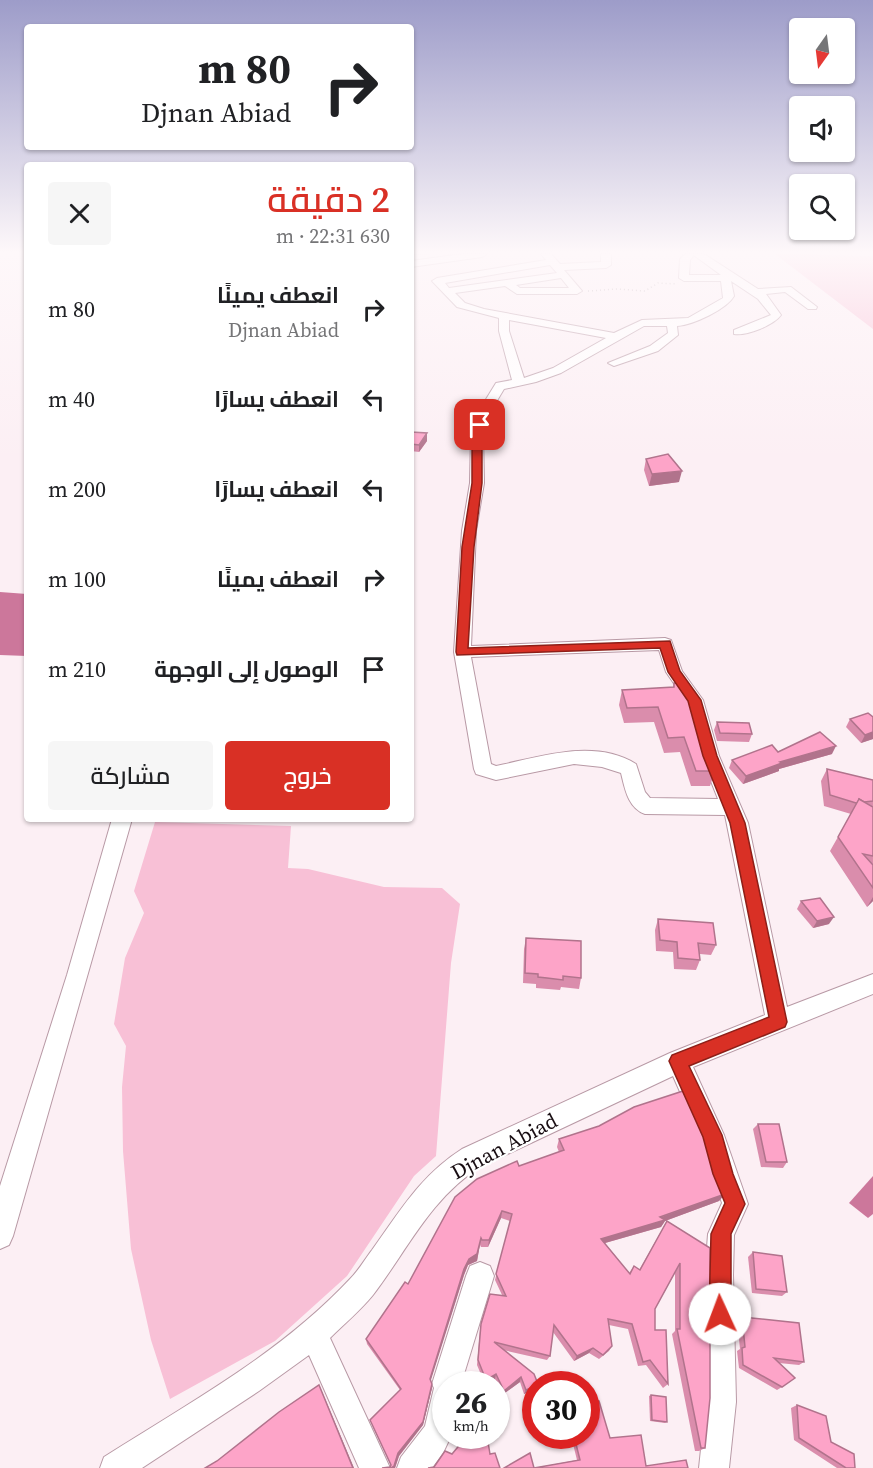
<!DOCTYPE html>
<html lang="ar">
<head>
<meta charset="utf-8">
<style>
	:root { --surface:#fff; --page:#f6f6f6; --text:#202124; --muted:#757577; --accent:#d93025 }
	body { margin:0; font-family:"Source Serif 4",Cairo,serif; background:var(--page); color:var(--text); direction:rtl; height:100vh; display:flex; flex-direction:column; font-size:22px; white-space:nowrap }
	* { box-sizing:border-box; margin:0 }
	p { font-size:20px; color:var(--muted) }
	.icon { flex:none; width:33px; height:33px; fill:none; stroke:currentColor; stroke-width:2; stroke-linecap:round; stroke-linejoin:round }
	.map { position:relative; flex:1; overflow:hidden; direction:ltr }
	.drawer { position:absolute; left:24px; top:162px; width:390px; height:660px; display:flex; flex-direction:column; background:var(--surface); border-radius:6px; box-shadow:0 2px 4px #0004; direction:rtl }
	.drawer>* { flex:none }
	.top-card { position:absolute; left:24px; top:24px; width:390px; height:126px; border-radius:6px; box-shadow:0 2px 4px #0004; direction:rtl; background:#fff; color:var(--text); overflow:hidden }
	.needle { width:39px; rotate:194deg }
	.fabs { position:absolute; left:789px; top:18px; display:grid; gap:12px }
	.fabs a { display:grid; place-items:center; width:66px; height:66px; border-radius:6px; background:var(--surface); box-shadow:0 2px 4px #0004; font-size:30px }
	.speed { position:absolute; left:432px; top:1371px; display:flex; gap:12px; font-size:30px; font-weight:700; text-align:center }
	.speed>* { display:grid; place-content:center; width:78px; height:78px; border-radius:50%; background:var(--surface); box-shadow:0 2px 4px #0004; line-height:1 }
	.speed small { font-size:15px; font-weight:400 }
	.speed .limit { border:9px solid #d22; background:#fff; color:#111 }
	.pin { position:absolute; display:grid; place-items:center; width:51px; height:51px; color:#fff; margin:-26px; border-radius:12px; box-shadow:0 3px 9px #0006 }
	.me { position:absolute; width:66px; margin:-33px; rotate:358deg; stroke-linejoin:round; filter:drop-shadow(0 0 4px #0008) }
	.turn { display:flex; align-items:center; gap:21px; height:126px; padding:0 24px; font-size:27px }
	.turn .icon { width:78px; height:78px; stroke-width:2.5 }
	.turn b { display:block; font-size:42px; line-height:51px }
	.round { display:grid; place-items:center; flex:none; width:63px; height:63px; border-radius:6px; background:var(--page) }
	.summary { display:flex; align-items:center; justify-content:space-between; height:102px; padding:0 24px }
	h1 { font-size:36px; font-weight:600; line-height:45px; color:var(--accent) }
	.cta { display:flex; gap:12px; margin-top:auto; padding:12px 24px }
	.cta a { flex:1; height:69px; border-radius:6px; background:var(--accent); color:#fff; font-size:24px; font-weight:600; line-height:69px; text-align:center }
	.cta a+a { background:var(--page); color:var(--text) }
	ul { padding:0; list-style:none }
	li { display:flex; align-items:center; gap:18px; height:90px; padding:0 24px }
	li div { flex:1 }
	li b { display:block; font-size:22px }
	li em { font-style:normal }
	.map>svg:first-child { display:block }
	.green { fill:#f8c0d6 }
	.water { fill:#cc779b }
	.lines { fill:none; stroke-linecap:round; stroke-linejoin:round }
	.street-casing { stroke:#b899a5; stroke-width:2 }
	.path { stroke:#ab9fa4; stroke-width:1.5; stroke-dasharray:1 3; stroke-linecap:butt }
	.street { fill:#fff; fill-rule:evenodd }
	.wall { fill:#da8dac }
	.shaded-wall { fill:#b1738c }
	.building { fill:#fda4c8; stroke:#b1738c; stroke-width:1.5 }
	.route { fill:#d93025; stroke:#8d1f18; stroke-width:1.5 }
	.labels { text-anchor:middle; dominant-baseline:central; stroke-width:4.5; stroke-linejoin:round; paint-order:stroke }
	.near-street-label { font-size:21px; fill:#180d12; stroke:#fff }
</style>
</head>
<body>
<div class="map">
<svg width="873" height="1468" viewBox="0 0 873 1468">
	<rect width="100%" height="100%" fill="#fceff4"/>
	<g class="green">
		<path d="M775 254 873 256V329Z"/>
		<path d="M155 822 291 826 288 868 308 869 384 887 442 888 460 904 451 963 436 1156 414 1176 347 1276 275 1341 170 1399 151 1340 131 1249 123 1151 122 1087 126 1046 114 1024 125 958 144 913 134 891Z"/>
	</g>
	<g class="water">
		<path d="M0 592 27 594V656L0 655Z"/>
		<path d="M873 1176V1214L868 1218 849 1203Z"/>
	</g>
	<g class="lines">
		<defs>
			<g id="street">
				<path d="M462 254H487L482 257 411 267V261Z"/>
				<path d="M541 254H551L560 264 601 262V254H611V265L606 268 564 270 582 291 577 294H517L505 286 455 293 465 303 484 309 614 333 642 320 688 318 723 298 721 281H684L679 278 680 259 685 254H704L758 289 791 287 817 307 816 309H808L785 292 766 294 781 315C774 325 747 336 734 334V330L771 315 758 299 731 281 734 296C727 309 693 325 677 326L678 335 658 351 614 366 608 363 650 346 668 333 667 326H644L561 373 536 382 504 389 492 409 483 434 484 483 476 531 471 646 665 638 671 640 682 671 703 700 719 756 748 823 787 1007 873 974V994L693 1067 724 1135 748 1204 734 1235 733 1275 736 1402 729 1468H699L706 1402 705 1275 708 1234 722 1203 700 1137 673 1076 480 1167C430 1199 408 1249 373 1295 361 1310 344 1324 330 1338L390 1468H359L309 1355 259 1391 142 1468H100L104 1457C189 1403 281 1353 350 1279 359 1270 365 1259 372 1250 400 1211 421 1175 462 1149L670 1053 765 1015 725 815 645 814C628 808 625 789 621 773L602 767 574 764 496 780 476 774 474 769 454 652 462 531 470 483 471 434 480 409 496 383 512 380 499 331V318L457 307 432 281 437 278 546 260ZM694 255 695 256 721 275H689L690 260ZM550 265 557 273 449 288 445 283ZM561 278 569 288H520L516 285ZM509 320 606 338 553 368 524 378 509 331ZM659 650 666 672 686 701 701 756 718 799 650 798 645 792 636 764C594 738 540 757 496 766L491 764 471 657Z"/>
				<path d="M112 819H132L13 1236 9 1245 0 1249V1186L67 975Z"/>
				<path d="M480 1262 490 1266 494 1276 461 1384H446V1436H451L443 1453 432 1468H397L401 1457 425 1426 434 1388 432 1384 466 1276 470 1266Z"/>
			</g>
		</defs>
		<use href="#street" class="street-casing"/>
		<path class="path" d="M588 291 617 289 645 291 658 283 677 284"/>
		<use href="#street" class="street"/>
	</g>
	<g class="wall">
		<path d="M411 254H429L411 255Z"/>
		<path d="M411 432 427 441 419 452 411 451Z"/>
		<path d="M646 459 679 482 649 486 644 470Z"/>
		<path d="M674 683 704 742 715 771 710 786H691L680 752 664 753 654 722 624 723 619 705 622 690 673 687Z"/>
		<path d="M873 717V739L861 743 846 727 850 719Z"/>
		<path d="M717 722 752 734 749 742 717 741 714 730Z"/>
		<path d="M778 752 832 754 779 769V771L743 784 729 768 732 760Z"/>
		<path d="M827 769 873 780V901L867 907 830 851 851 814 824 806 821 781Z"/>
		<path d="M801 901 829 924 813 928 797 909Z"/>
		<path d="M658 919 716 945 711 955 700 954V960L696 970 674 969 673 952 656 951 655 930Z"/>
		<path d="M526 938 581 978 579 989 561 987 560 990 536 988V984L523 983 524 949Z"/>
		<path d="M758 1124 787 1162 783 1168 761 1167 753 1129Z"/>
		<path d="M559 1139 725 1194 719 1201 665 1221 661 1227 605 1243 629 1273 634 1266 639 1270 667 1221 710 1248 705 1448 699 1451H695L672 1334 675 1331V1273L655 1309V1330L668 1384 663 1388 646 1365 638 1366 628 1329 609 1325 612 1346 609 1351 599 1359 589 1353 574 1361 553 1332 550 1356 547 1360 503 1350 536 1384V1389L524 1394 520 1382 502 1395 495 1379 485 1384 477 1365 480 1330 502 1295 495 1280 510 1221 501 1218 488 1247H481L480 1245 477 1261 468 1265 464 1275 430 1381 432 1388 423 1425 399 1456 395 1468H382L390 1467 400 1390 367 1344 366 1339 408 1284 519 1166 559 1152 557 1147Z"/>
		<path d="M753 1252 787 1292 782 1296 752 1293 748 1257Z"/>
		<path d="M742 1317 804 1362 799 1365 779 1363 782 1387 777 1390 739 1368 737 1351 740 1349 737 1320Z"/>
		<path d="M651 1395 667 1422 665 1423 650 1421 649 1396Z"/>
		<path d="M588 1399 610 1438 646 1466 688 1468H534L577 1460 571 1436H586Z"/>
		<path d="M797 1405 831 1442 855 1468H837L794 1440 791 1408Z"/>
		<path d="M539 1436H552L539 1437Z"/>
	</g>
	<g class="shaded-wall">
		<path d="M427 433V441L419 452V445Z"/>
		<path d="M682 471 679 482 649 486 652 474Z"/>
		<path d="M873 732V739L861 743 865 735Z"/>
		<path d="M836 746 832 754 779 769V771L743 784 746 776 780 762Z"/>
		<path d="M873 897V901L867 907Z"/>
		<path d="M834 917 829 924 813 928 817 921Z"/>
		<path d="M725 1194 719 1201 665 1221 661 1227 598 1245 601 1239Z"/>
		<path d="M502 1211 501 1218 488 1247 489 1240Z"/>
		<path d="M481 1238 477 1261 468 1265 464 1275 430 1383V1379L464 1269 469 1259Z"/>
		<path d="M593 1348 589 1353 574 1361 577 1356Z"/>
		<path d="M496 1374 495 1379 485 1384 486 1380Z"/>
		<path d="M521 1377 520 1382 502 1395 504 1391Z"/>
		<path d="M432 1384V1388L423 1425 399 1456 395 1468H391Z"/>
		<path d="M319 1385 321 1389 354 1468H353Z"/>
		<path d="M536 1386V1389L524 1394 526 1390Z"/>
	</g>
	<g class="building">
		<path d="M411 432 427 433 419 445 411 444Z"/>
		<path d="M668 454 682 471 652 474 646 459Z"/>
		<path d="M674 683 687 684 704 742 715 771H696L684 737 668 738 658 707 627 708 622 690 674 687Z"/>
		<path d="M868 713 873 717V732L865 735 850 719Z"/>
		<path d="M717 722 749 723 752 734 720 733Z"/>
		<path d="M820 732 836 746 780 762 782 763 746 776 732 760 772 745 778 752Z"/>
		<path d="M827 769 873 780V801L864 802 859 799 858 803H856L830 795Z"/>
		<path d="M859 799 873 807V856L863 854 873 865V888L838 837Z"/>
		<path d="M820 898 834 917 817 921 801 901Z"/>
		<path d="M658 919 713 923 716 945 698 943 700 960 678 958 677 942 660 940Z"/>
		<path d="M526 938 581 941V978L563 976V980L547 978 538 977V974L525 973Z"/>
		<path d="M683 1091 704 1134 725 1194 660 1217 665 1220 601 1239 630 1274 634 1266 640 1270 667 1221 710 1248V1398L705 1448H701L677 1329H680V1263L655 1309V1330H666L668 1384 650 1360 643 1362 632 1324 608 1319 612 1346 603 1355 593 1348 577 1356 554 1325 550 1356 494 1342 534 1374 538 1384H536V1386L526 1390 521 1377 504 1391 496 1374 486 1380 478 1360 481 1324 490 1294 506 1296 496 1274 512 1214 502 1211 489 1240H482L481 1238 477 1254 469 1259 464 1269 430 1379 432 1384 423 1422 398 1453 394 1466 391 1468H382L390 1467 391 1465 370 1420 401 1389 366 1339 405 1282 408 1284 455 1197 477 1179 517 1161 519 1166 564 1150 559 1139 599 1126 634 1107Z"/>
		<path d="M758 1124H779L787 1162H766Z"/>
		<path d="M753 1252 782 1256 787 1292 756 1289Z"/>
		<path d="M742 1317 799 1323 804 1362 774 1358 795 1378 782 1387 743 1365 742 1348 745 1347Z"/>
		<path d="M319 1385 353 1468H205L217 1461 279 1412Z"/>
		<path d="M586 1395 588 1399 599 1401 610 1438 641 1435 646 1466 686 1460 688 1468H504L530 1453 534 1468 580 1460 574 1436H586Z"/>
		<path d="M651 1395 666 1397 667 1422 652 1420Z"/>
		<path d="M797 1405 826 1416 831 1442 854 1454 855 1468H846L799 1438Z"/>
		<path d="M467 1436H487L490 1454 495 1453 500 1468H428L434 1467 445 1451 452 1454Z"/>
	</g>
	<linearGradient id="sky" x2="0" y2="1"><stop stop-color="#9d9cc9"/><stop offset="0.55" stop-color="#fef8fa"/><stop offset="1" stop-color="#fef8fa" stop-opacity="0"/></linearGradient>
	<rect width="873" height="459" fill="url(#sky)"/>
	<path class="route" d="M480 422 485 425 482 435V483L474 547 468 648 670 641 680 671 701 700 717 756 745 823 787 1022 785 1027 689 1066 722 1135 733 1174 745 1204 731 1234V1314L727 1322 720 1325 712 1322 709 1314 711 1234 725 1203 713 1174 703 1137 669 1061 672 1055 769 1017 730 823 703 756 688 701 668 672 660 648 457 655 456 652 462 547 472 483V435L476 425Z"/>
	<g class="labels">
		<g class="near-street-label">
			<text transform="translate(504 1146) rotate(-28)">Djnan Abiad</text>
		</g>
	</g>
</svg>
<div class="fabs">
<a><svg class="needle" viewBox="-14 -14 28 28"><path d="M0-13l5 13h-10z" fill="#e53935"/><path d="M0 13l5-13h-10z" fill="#757577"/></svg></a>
<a><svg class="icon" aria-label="sound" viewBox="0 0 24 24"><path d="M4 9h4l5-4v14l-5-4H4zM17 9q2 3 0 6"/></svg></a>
<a><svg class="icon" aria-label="search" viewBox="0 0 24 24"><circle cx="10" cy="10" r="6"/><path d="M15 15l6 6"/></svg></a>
</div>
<div class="speed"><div>26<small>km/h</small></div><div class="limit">30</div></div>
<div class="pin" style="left:480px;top:425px;background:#d93025"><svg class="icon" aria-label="arrive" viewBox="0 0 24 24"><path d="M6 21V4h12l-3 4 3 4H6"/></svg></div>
<svg class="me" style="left:720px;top:1314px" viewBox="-20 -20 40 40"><circle r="19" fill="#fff"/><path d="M0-13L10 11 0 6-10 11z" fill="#d93025"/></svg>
<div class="top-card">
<div class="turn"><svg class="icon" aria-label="right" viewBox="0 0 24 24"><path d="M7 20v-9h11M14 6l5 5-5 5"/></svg><div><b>80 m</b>Djnan Abiad</div></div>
</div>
<section class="drawer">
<div class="summary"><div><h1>2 دقيقة</h1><p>630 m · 22:31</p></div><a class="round"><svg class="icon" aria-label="close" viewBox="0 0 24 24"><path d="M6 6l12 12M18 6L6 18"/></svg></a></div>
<ul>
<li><svg class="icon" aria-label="right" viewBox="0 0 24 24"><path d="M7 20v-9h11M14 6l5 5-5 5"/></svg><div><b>انعطف يمينًا</b><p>Djnan Abiad</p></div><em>80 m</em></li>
<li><svg class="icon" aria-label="left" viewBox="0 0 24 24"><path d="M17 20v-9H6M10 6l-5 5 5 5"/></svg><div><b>انعطف يسارًا</b></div><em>40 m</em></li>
<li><svg class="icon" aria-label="left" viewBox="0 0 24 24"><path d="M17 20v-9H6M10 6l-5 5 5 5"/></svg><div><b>انعطف يسارًا</b></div><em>200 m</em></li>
<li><svg class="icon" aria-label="right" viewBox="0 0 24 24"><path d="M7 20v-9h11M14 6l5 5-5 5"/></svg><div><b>انعطف يمينًا</b></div><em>100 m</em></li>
<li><svg class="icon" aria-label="arrive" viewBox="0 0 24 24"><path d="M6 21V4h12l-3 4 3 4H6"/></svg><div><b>الوصول إلى الوجهة</b></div><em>210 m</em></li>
</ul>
<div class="cta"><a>خروج</a><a>مشاركة</a></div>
</section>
</div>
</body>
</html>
